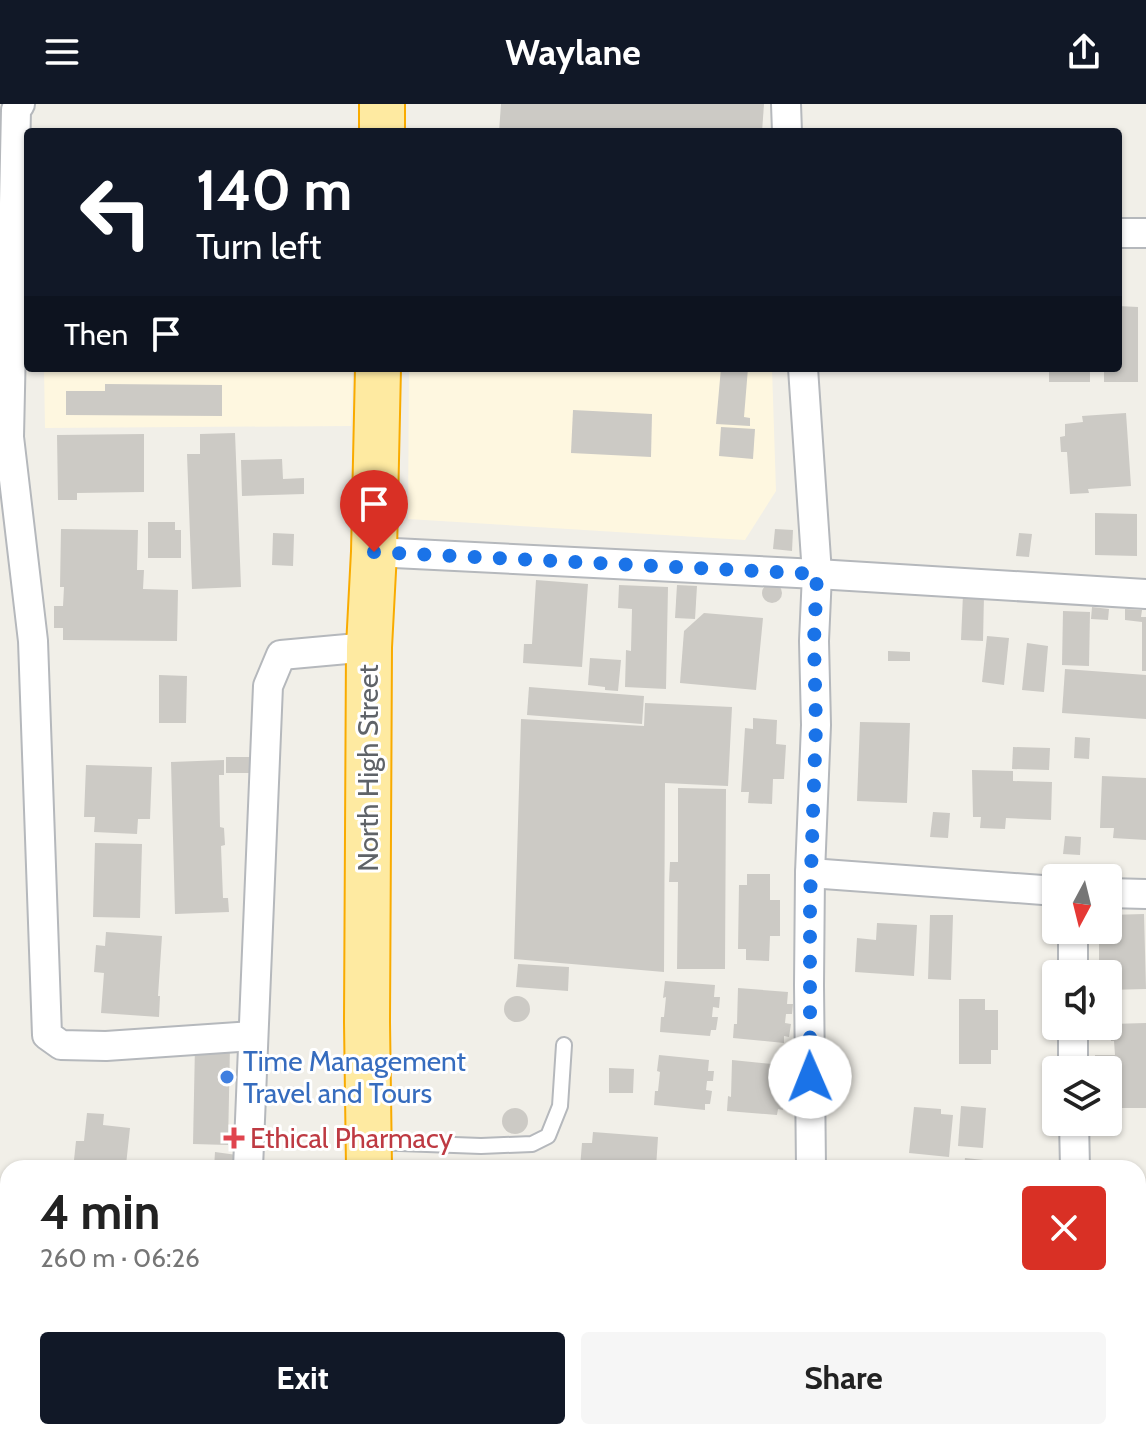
<!DOCTYPE html>
<html lang="en">
<head>
<meta charset="utf-8">
<style>
	:root { --surface:#fff; --page:#f6f6f6; --text:#222; --muted:#767676; --accent:#111827 }
	body { margin:0; font-family:Cabin,sans-serif; background:var(--page); color:var(--text); height:100vh; display:flex; flex-direction:column; font-size:30px; white-space:nowrap }
	* { box-sizing:border-box; margin:0 }
	p { font-size:26px; color:var(--muted) }
	.icon { flex:none; width:44px; height:44px; fill:none; stroke:currentColor; stroke-width:2; stroke-linecap:round; stroke-linejoin:round }
	.map { position:relative; flex:1; overflow:hidden }
	.drawer { position:absolute; left:0px; top:1056px; width:1146px; height:280px; display:flex; flex-direction:column; background:var(--surface); border-radius:24px 24px 0 0; box-shadow:0 2px 6px #0004 }
	.drawer>* { flex:none }
	.banner { position:absolute; left:24px; top:24px; width:1098px; height:244px; border-radius:8px; box-shadow:0 2px 6px #0004; background:#111827; color:#fff; overflow:hidden }
	.needle { width:52px; rotate:187deg }
	.controls { position:absolute; left:1042px; top:760px; display:grid; gap:16px }
	.controls a { display:grid; place-items:center; width:80px; height:80px; border-radius:8px; background:var(--surface); box-shadow:0 2px 6px #0004; font-size:40px }
	.pin { position:absolute; display:grid; place-items:center; width:68px; height:68px; color:#fff; margin:-82px -34px; border-radius:50% 50% 50% 0; rotate:-45deg; box-shadow:0 0 8px #0007 }
	.pin .icon { rotate:45deg }
	.me { position:absolute; width:88px; margin:-44px; rotate:359deg; stroke-linejoin:round; filter:drop-shadow(0 0 6px #0008) }
	.turn { display:flex; align-items:center; gap:28px; height:168px; padding:0 40px; font-size:36px }
	.turn .icon { width:104px; height:104px; stroke-width:2.5 }
	.turn b { display:block; font-size:56px; line-height:68px }
	.then { display:flex; align-items:center; height:76px; padding:0 40px; background:#0003; gap:16px; font-size:30px }
	.round { display:grid; place-items:center; flex:none; width:84px; height:84px; border-radius:8px; background:var(--page) }
	.head { display:flex; align-items:center; justify-content:space-between; height:136px; padding:0 40px }
	h1 { font-size:48px; font-weight:700; line-height:60px }
	.primary-button { display:flex; gap:16px; margin-top:auto; padding:16px 40px }
	.primary-button a { flex:1; height:92px; border-radius:8px; background:var(--accent); color:#fff; font-size:32px; font-weight:700; line-height:92px; text-align:center }
	.primary-button a+a { background:var(--page); color:var(--text) }
	header { display:flex; justify-content:space-between; align-items:center; height:104px; padding:0 40px; background:var(--accent); color:#fff; font-size:36px; font-weight:700 }
	.map>svg:first-child { display:block }
	.commercial { fill:#fef7e0 }
	.lines { fill:none; stroke-linecap:round; stroke-linejoin:round }
	.stream { stroke:#aadaff; stroke-width:7 }
	.building { fill:#cccac5 }
	.service-casing { stroke:#b5b8bc; stroke-width:18 }
	.minor-casing { stroke:#b5b8bc; stroke-width:32 }
	.trunk-casing { stroke:#f9ab00; stroke-width:48 }
	.service { stroke:#fff; stroke-width:14 }
	.minor { stroke:#fff; stroke-width:28 }
	.trunk { stroke:#feeaa1; stroke-width:44 }
	.route { stroke:#1a73e8; stroke-width:14; stroke-dasharray:0 25.2 }
	.shop-dot { fill:#3f7fe0; stroke:#fff; stroke-width:3 }
	.health-dot { fill:#e0444e; stroke:#fff; stroke-width:3 }
	.labels { text-anchor:middle; dominant-baseline:central; stroke-width:6; stroke-linejoin:round; paint-order:stroke }
	.street-label { font-size:28px; fill:#5f6368; stroke:#fff }
	.shop-label { font-size:28px; fill:#366cbe; stroke:#fff; text-anchor:start }
	.health-label { font-size:28px; fill:#be3a42; stroke:#fff; text-anchor:start }
</style>
</head>
<body>
<header><svg class="icon" aria-label="menu" viewBox="0 0 24 24"><path d="M4 6h16M4 12h16M4 18h16"/></svg>Waylane<svg class="icon" aria-label="share" viewBox="0 0 24 24"><path d="M12 15V3M7 8l5-5 5 5M5 13v7h14v-7"/></svg></header>
<div class="map">
<svg width="1146" height="1336" viewBox="0 0 1146 1336">
	<rect width="100%" height="100%" fill="#f1efe8"/>
	<g class="commercial">
		<path d="M44 264H353L351 322 45 324Z"/>
		<path d="M409 264H772L776 387 745 436 408 415Z"/>
	</g>
	<g class="lines">
		<g class="stream">
			<path d="M0 1283 8 1284"/>
			<path d="M385 1331 415 1336"/>
		</g>
	</g>
	<g class="building">
		<path d="M501 0H764L762 28H499Z"/>
		<path d="M1118 202 1138 203V278H1104V264H1118Z"/>
		<path d="M721 264H748L744 313 750 314V322L716 320Z"/>
		<rect x="1049" y="264" width="41" height="14"/>
		<path d="M105 280 222 281V312L66 311V287H105Z"/>
		<path d="M573 306 652 310 651 353 571 349Z"/>
		<path d="M1126 309 1131 382 1088 385 1089 389 1070 390 1067 348H1061L1060 333 1065 332V320L1083 318 1082 312Z"/>
		<path d="M721 323 755 325 753 355 719 352Z"/>
		<path d="M235 329 241 483 192 485 187 350H200V330Z"/>
		<path d="M144 330V388L77 389V396H58L57 331Z"/>
		<path d="M282 355 283 375 304 374V390L242 392 241 356Z"/>
		<path d="M1095 409 1137 410V452L1095 451Z"/>
		<path d="M148 418H175V426H181V454H148Z"/>
		<path d="M61 425 138 426 137 466H144L143 485 178 486 177 537 63 536V524H54V502H63L64 483H60Z"/>
		<path d="M775 425 793 426 792 447 773 445Z"/>
		<path d="M273 429 294 430 293 462 272 461Z"/>
		<path d="M1019 429 1032 430 1029 453 1016 452Z"/>
		<path d="M536 476 588 480 582 563 523 559 524 540H532Z"/>
		<circle cx="772" cy="489" r="10"/>
		<path d="M619 481 668 483 666 585 625 583 626 546 631 547 632 505 618 504Z"/>
		<path d="M677 481 697 482 695 515 675 514Z"/>
		<path d="M963 490 984 491 983 537 961 536Z"/>
		<path d="M1092 503 1109 505 1108 516 1091 515Z"/>
		<path d="M1125 505 1142 506 1141 513H1146V567H1142V518L1125 516Z"/>
		<path d="M1063 507 1090 508 1089 562 1062 561Z"/>
		<path d="M704 509 763 514 756 586 680 579 684 527Z"/>
		<path d="M987 532 1009 534 1004 581 982 578Z"/>
		<path d="M1027 539 1048 542 1044 588 1022 586Z"/>
		<path d="M888 547 910 548V557H888Z"/>
		<path d="M590 554 621 556 618 587 605 586V583L588 581Z"/>
		<path d="M1065 565 1146 571V615L1062 609Z"/>
		<path d="M159 571 187 572 186 619H159Z"/>
		<path d="M529 583 644 592 642 620 527 611Z"/>
		<path d="M645 599 732 603 728 682 665 679 664 868 514 855 521 615 644 622Z"/>
		<path d="M753 614 777 616 776 640 786 641 784 675H773L772 700 748 699 749 688H741L745 624 753 625Z"/>
		<path d="M860 618 910 619 907 699 857 697Z"/>
		<path d="M1075 633 1090 634 1089 655 1074 654Z"/>
		<path d="M1013 643 1050 644 1049 666 1012 665Z"/>
		<rect x="226" y="653" width="23" height="16"/>
		<path d="M224 656V671H219L220 723 224 724 225 741 221 742 223 794H228L229 808 175 810 171 658Z"/>
		<path d="M86 661 152 663 150 715H138L137 730 94 728 95 713H84Z"/>
		<path d="M972 666 1013 667V677L1052 678 1051 716 1006 714 1005 725 980 724 981 713H973Z"/>
		<path d="M1102 672 1146 674V736L1113 734 1114 724H1100Z"/>
		<path d="M678 684 726 685 725 865H677L678 778H669L670 758H678Z"/>
		<path d="M933 708 950 709 948 734 930 733Z"/>
		<path d="M1065 732 1081 733 1080 751 1063 750Z"/>
		<path d="M95 739 142 740 140 814 93 813Z"/>
		<path d="M747 770H770V796H780V832H770L769 857 746 856V845H738L739 781H747Z"/>
		<path d="M1144 810 1146 885 1108 886 1107 856H1099V826H1108V811Z"/>
		<path d="M930 811H953L951 876 928 875Z"/>
		<path d="M877 819 917 821 914 872 855 868 857 834 876 836Z"/>
		<path d="M106 828 162 832 158 892H160L159 913 101 909 104 869 94 868 96 841 105 842Z"/>
		<path d="M518 860 569 863 568 887 516 883Z"/>
		<path d="M665 877 715 881 714 893H720L719 904 713 903 712 913H718L716 926H711L710 932 660 928 661 913H664L666 893 663 894Z"/>
		<path d="M738 884 788 888 787 900H793L792 910H786L785 919 791 920 789 933 784 932V939L733 934 734 920H737Z"/>
		<circle cx="517" cy="905" r="13"/>
		<path d="M959 895H985V906H998V946H991V960H959Z"/>
		<path d="M1146 919V1004H1109L1108 966H1095V951H1115L1114 937H1111V920Z"/>
		<path d="M195 941 230 942 228 1041 193 1040Z"/>
		<path d="M659 951 709 956 708 967H714L713 977H707L706 986 712 987 710 1000H705V1006L654 1001 655 987H658L660 968 657 967Z"/>
		<path d="M732 956 782 961 781 972 787 973 786 983 780 982 779 992H784L783 1006 778 1005 777 1011 727 1007 728 992 731 993Z"/>
		<path d="M609 964 634 965 633 989H609Z"/>
		<path d="M961 1002 986 1004 983 1044 958 1042Z"/>
		<path d="M914 1003 941 1005V1010L953 1011 949 1053 909 1049Z"/>
		<circle cx="515" cy="1017" r="13"/>
		<path d="M87 1009 104 1010 103 1021 130 1024 126 1061 74 1056 76 1037H84Z"/>
		<path d="M593 1028 658 1033 656 1064H580L582 1039H592Z"/>
		<path d="M215 1048 237 1051 236 1064H214Z"/>
		<path d="M965 1054 1003 1058V1064H964Z"/>
		<path d="M1138 1207 1146 1208V1234L1138 1232Z"/>
		<path d="M0 1237 8 1238V1259L0 1258Z"/>
		<path d="M946 1328H1011L1009 1336H951Z"/>
	</g>
	<g class="lines">
		<defs>
			<path id="service" d="M373 1038 481 1042 532 1040 548 1032 560 1002 564 941"/>
			<g id="minor">
				<path d="M786 0 787 28"/>
				<path d="M1118 129H1146"/>
				<path d="M803 264 817 470 814 537 816 621 810 769 809 881 811 1064"/>
				<path d="M0 333H9L16 6 20 0"/>
				<path d="M9 333 33 537 47 931 61 941 106 942 253 932"/>
				<path d="M374 448 817 470 1146 490"/>
				<path d="M810 769 1056 787"/>
				<path d="M1108 789 1146 790"/>
				<path d="M1073 826V870"/>
				<path d="M1073 922V966"/>
				<path d="M1074 1018 1075 1064"/>
				<path d="M248 1064 268 582 281 551 369 543"/>
				<path d="M1138 1156H1146"/>
			</g>
			<g id="trunk">
				<path d="M382 28V0"/>
				<path d="M369 1064 367 918 369 543 374 448 378 264"/>
				<path d="M370 1336V1328"/>
			</g>
		</defs>
		<use href="#service" class="service-casing"/>
		<use href="#minor" class="minor-casing"/>
		<use href="#trunk" class="trunk-casing"/>
		<use href="#service" class="service"/>
		<use href="#minor" class="minor"/>
		<use href="#trunk" class="trunk"/>
	</g>
	<g class="lines">
		<path class="route" d="M374 448 817 470 814 537 816 621 810 797V973"/>
	</g>
	<circle class="shop-dot" cx="227" cy="973" r="8"/>
	<path class="health-dot" d="M230 1022h8v8h8v8h-8v8h-8v-8h-8v-8h8z"/>
	<g class="labels">
		<g class="street-label">
			<text transform="translate(368 664) rotate(-90)">North High Street</text>
		</g>
		<g class="shop-label">
			<text x="243" y="957">Time Management<tspan x="243" dy="32">Travel and Tours</tspan></text>
		</g>
		<g class="health-label">
			<text x="250" y="1034">Ethical Pharmacy</text>
		</g>
	</g>
</svg>
<div class="controls">
<a><svg class="needle" viewBox="-14 -14 28 28"><path d="M0-13l5 13h-10z" fill="#e53935"/><path d="M0 13l5-13h-10z" fill="#767676"/></svg></a>
<a><svg class="icon" aria-label="sound" viewBox="0 0 24 24"><path d="M4 9h4l5-4v14l-5-4H4zM17 9q2 3 0 6"/></svg></a>
<a><svg class="icon" aria-label="layers" viewBox="0 0 24 24"><path d="M12 4l9 5-9 5-9-5zM3 14l9 5 9-5"/></svg></a>
</div>
<div class="pin" style="left:374px;top:448px;background:#d93025"><svg class="icon" aria-label="arrive" viewBox="0 0 24 24"><path d="M6 21V4h12l-3 4 3 4H6"/></svg></div>
<svg class="me" style="left:810px;top:973px" viewBox="-20 -20 40 40"><circle r="19" fill="#fff"/><path d="M0-13L10 11 0 6-10 11z" fill="#1a73e8"/></svg>
<div class="banner">
<div class="turn"><svg class="icon" aria-label="left" viewBox="0 0 24 24"><path d="M17 20v-9H6M10 6l-5 5 5 5"/></svg><div><b>140 m</b>Turn left</div></div>
<div class="then">Then<svg class="icon" aria-label="arrive" viewBox="0 0 24 24"><path d="M6 21V4h12l-3 4 3 4H6"/></svg></div>
</div>
<section class="drawer">
<div class="head"><div><h1>4 min</h1><p>260 m · 06:26</p></div><a class="round" style="background:#d93025;color:#fff"><svg class="icon" aria-label="close" viewBox="0 0 24 24"><path d="M6 6l12 12M18 6L6 18"/></svg></a></div>
<div class="primary-button"><a>Exit</a><a>Share</a></div>
</section>
</div>
</body>
</html>
